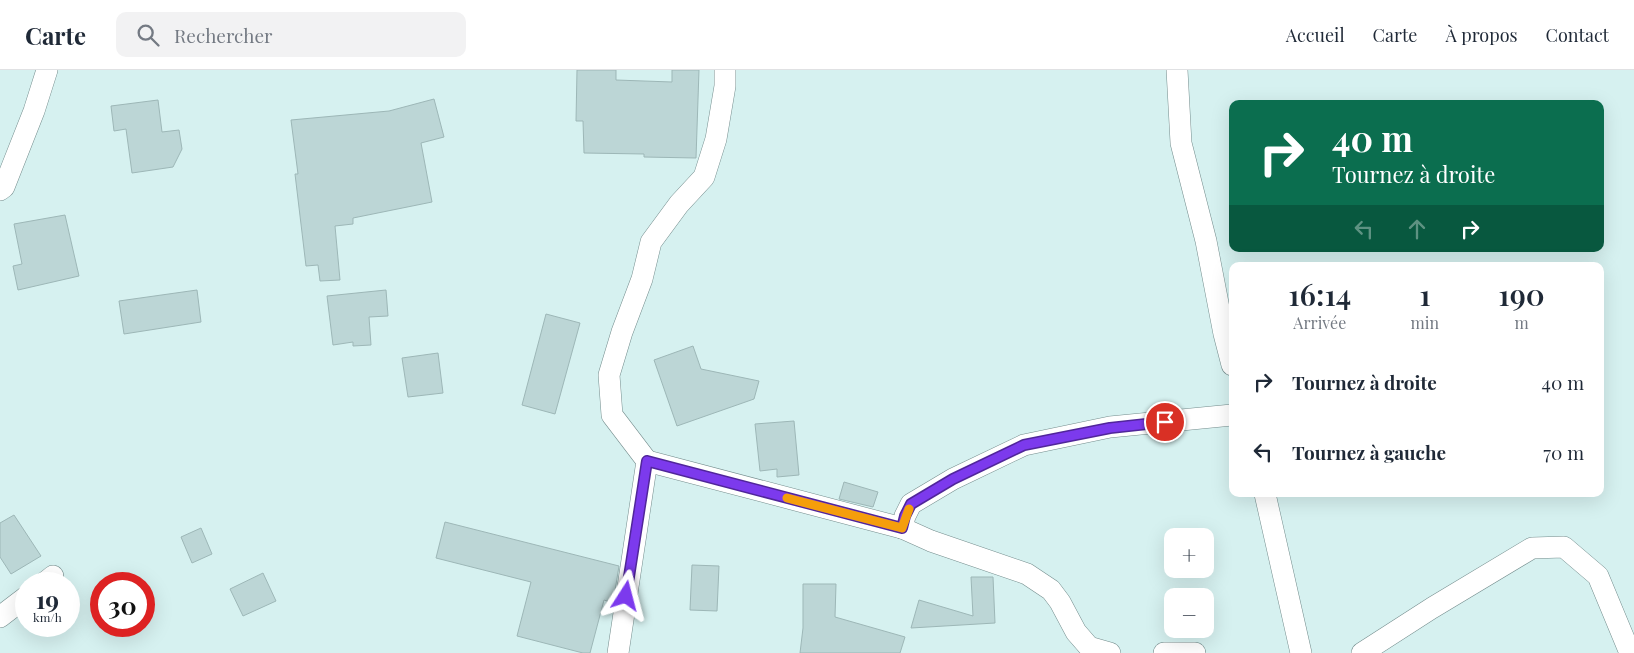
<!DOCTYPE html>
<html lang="fr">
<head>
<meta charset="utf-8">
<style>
	:root { --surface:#fff; --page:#f2f2f3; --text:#1f2937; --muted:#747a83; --line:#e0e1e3 }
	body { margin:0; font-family:"Playfair Display",serif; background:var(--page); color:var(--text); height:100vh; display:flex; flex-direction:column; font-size:19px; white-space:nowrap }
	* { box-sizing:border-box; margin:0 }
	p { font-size:16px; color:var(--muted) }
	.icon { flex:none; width:28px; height:28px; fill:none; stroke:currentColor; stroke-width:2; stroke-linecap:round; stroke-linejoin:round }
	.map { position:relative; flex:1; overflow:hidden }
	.side { position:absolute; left:1229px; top:192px; width:375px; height:235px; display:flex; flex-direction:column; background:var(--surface); border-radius:10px; box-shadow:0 5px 20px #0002 }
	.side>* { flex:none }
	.top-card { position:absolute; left:1229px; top:30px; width:375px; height:152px; border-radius:10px; box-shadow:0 5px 20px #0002; background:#0b6e4f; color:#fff; overflow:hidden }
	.fabs { position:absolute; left:1164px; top:458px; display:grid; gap:10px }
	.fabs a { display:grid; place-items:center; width:50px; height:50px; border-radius:10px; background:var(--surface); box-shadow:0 5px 20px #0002; font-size:25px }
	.speed { position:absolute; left:15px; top:502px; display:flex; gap:10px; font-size:25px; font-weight:700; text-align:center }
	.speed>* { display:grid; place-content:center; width:65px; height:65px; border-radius:50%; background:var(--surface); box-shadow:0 5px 20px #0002; line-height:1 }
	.speed small { font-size:12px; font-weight:400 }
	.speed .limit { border:8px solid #d22; background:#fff; color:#111 }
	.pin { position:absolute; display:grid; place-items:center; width:42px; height:42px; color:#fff; margin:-21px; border:2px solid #fff; border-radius:50%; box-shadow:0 1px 5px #0007 }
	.me { position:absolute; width:55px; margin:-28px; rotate:9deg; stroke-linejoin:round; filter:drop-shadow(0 0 4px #0008) }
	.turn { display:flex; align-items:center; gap:18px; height:105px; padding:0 20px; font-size:22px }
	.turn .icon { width:65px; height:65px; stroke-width:2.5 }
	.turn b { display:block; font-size:35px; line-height:42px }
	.lanes { display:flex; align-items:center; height:48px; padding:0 20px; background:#0003; justify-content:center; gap:25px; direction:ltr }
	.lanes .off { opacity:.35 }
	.eta { display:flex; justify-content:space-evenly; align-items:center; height:85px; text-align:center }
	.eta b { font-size:30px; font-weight:600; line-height:35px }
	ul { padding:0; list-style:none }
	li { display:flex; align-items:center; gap:15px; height:70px; padding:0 20px }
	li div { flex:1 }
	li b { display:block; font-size:19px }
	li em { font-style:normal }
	header { display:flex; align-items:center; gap:30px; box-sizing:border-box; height:70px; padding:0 25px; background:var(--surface); border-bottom:1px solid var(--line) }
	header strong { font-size:24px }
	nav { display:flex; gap:28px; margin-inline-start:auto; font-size:18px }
	.search { width:350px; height:45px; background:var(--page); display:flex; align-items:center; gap:12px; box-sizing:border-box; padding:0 18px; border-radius:10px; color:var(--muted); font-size:19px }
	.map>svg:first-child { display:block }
	.building { fill:#bcd6d6; stroke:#9db7b7 }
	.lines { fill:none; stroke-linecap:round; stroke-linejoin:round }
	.street-casing { stroke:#748d8d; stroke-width:22 }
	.street { stroke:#fff; stroke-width:21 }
	.route-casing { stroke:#51269a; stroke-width:12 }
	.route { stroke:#7c3aed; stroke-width:9 }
	.slow { stroke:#f59e0b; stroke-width:9 }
</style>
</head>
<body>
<header>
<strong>Carte</strong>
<div class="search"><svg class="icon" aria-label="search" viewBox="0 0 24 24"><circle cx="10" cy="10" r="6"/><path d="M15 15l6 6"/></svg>Rechercher</div>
<nav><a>Accueil</a><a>Carte</a><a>À propos</a><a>Contact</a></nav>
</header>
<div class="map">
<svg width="1634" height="583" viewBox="0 0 1634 583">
	<rect width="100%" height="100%" fill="#d6f1f0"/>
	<g class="building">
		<path d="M577 0H616V10L672 12V0H699L696 88 644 87V84L584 83 583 51H576Z"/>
		<path d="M434 29 444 67 421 73 432 132 353 148V154L335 156 340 210 320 211 318 195 306 196 295 104H298L291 50 389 41Z"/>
		<path d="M158 30 162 62 179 60 182 79 173 97 132 103 126 59 114 61 111 36Z"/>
		<path d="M65 145 79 206 18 220 13 196 22 194 14 154Z"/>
		<path d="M197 220 201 252 124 264 119 231Z"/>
		<path d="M386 220 388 246 369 247 371 275 353 276V272L333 275 327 226Z"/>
		<path d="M546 244 580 253 555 344 522 335Z"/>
		<path d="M693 276 701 299 759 311 754 329 677 356 654 290Z"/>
		<path d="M438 283 443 323 408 327 402 288Z"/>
		<path d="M794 351 799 405 777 407V399L760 401 755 354Z"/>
		<path d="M844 412 878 422 873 437 839 429Z"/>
		<path d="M14 445 41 486 11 504 0 487V453Z"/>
		<path d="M445 452 619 496 613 533 604 530 590 583H583L517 566 531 512 436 488Z"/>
		<path d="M201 458 212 484 192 493 181 467Z"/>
		<path d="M692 495 719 496 717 541 690 540Z"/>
		<path d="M263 503 276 531 243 546 230 519Z"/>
		<path d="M971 507H993L995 553 911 558 919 530 973 546Z"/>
		<path d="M803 514H836L835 547 905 567 900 583H800L803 558Z"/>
	</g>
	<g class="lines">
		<defs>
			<g id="street">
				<path d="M1177 0 1181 73 1206 171 1224 264 1232 295"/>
				<path d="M0 120 4 117 34 41 47 0"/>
				<path d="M647 391 902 458 931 471 1027 504 1051 520 1060 532 1076 562 1089 577 1110 583"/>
				<path d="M1265 424 1301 583"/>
				<path d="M902 458 905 446 911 434 953 409 1024 375 1110 357 1232 345"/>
				<path d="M43 514 53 506"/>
				<path d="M0 547 26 527"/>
				<path d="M618 583 647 391 612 345 609 305 622 262 642 209 651 172 679 134 704 107 716 69 725 16V0"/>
				<path d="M1164 583H1195"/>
				<path d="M1362 583 1432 538 1532 478 1564 477 1598 506 1630 583"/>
			</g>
		</defs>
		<use href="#street" class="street-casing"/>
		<use href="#street" class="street"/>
	</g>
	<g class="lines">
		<defs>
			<path id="route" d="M626 526 647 391 902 458 905 446 911 434 953 409 1024 375 1110 358 1165 352"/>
		</defs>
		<use href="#route" class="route-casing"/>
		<use href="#route" class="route"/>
		<path class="slow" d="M787 428 902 458 909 439"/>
	</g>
</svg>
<div class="fabs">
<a>+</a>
<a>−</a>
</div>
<div class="speed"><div>19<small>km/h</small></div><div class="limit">30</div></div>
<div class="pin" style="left:1165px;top:352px;background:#d93025"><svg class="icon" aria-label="arrive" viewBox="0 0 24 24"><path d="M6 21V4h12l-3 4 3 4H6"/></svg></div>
<svg class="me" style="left:626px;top:526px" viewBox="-20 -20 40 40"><path d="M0-17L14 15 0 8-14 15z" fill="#7c3aed" stroke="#fff" stroke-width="4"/></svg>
<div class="top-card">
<div class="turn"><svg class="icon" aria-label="right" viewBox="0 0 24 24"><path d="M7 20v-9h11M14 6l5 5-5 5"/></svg><div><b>40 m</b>Tournez à droite</div></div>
<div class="lanes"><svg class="icon off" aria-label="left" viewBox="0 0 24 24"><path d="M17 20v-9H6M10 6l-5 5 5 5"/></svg><svg class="icon off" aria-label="ahead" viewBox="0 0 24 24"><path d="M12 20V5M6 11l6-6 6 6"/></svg><svg class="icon" aria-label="right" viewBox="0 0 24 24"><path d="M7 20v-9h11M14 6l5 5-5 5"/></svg></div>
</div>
<section class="side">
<div class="eta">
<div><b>16:14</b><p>Arrivée</p></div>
<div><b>1</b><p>min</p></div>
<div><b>190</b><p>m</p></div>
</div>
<ul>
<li><svg class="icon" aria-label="right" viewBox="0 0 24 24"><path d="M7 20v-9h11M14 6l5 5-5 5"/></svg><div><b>Tournez à droite</b></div><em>40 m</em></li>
<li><svg class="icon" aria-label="left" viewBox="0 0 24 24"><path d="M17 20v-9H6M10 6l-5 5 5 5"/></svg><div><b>Tournez à gauche</b></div><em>70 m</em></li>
</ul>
</section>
</div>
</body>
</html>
